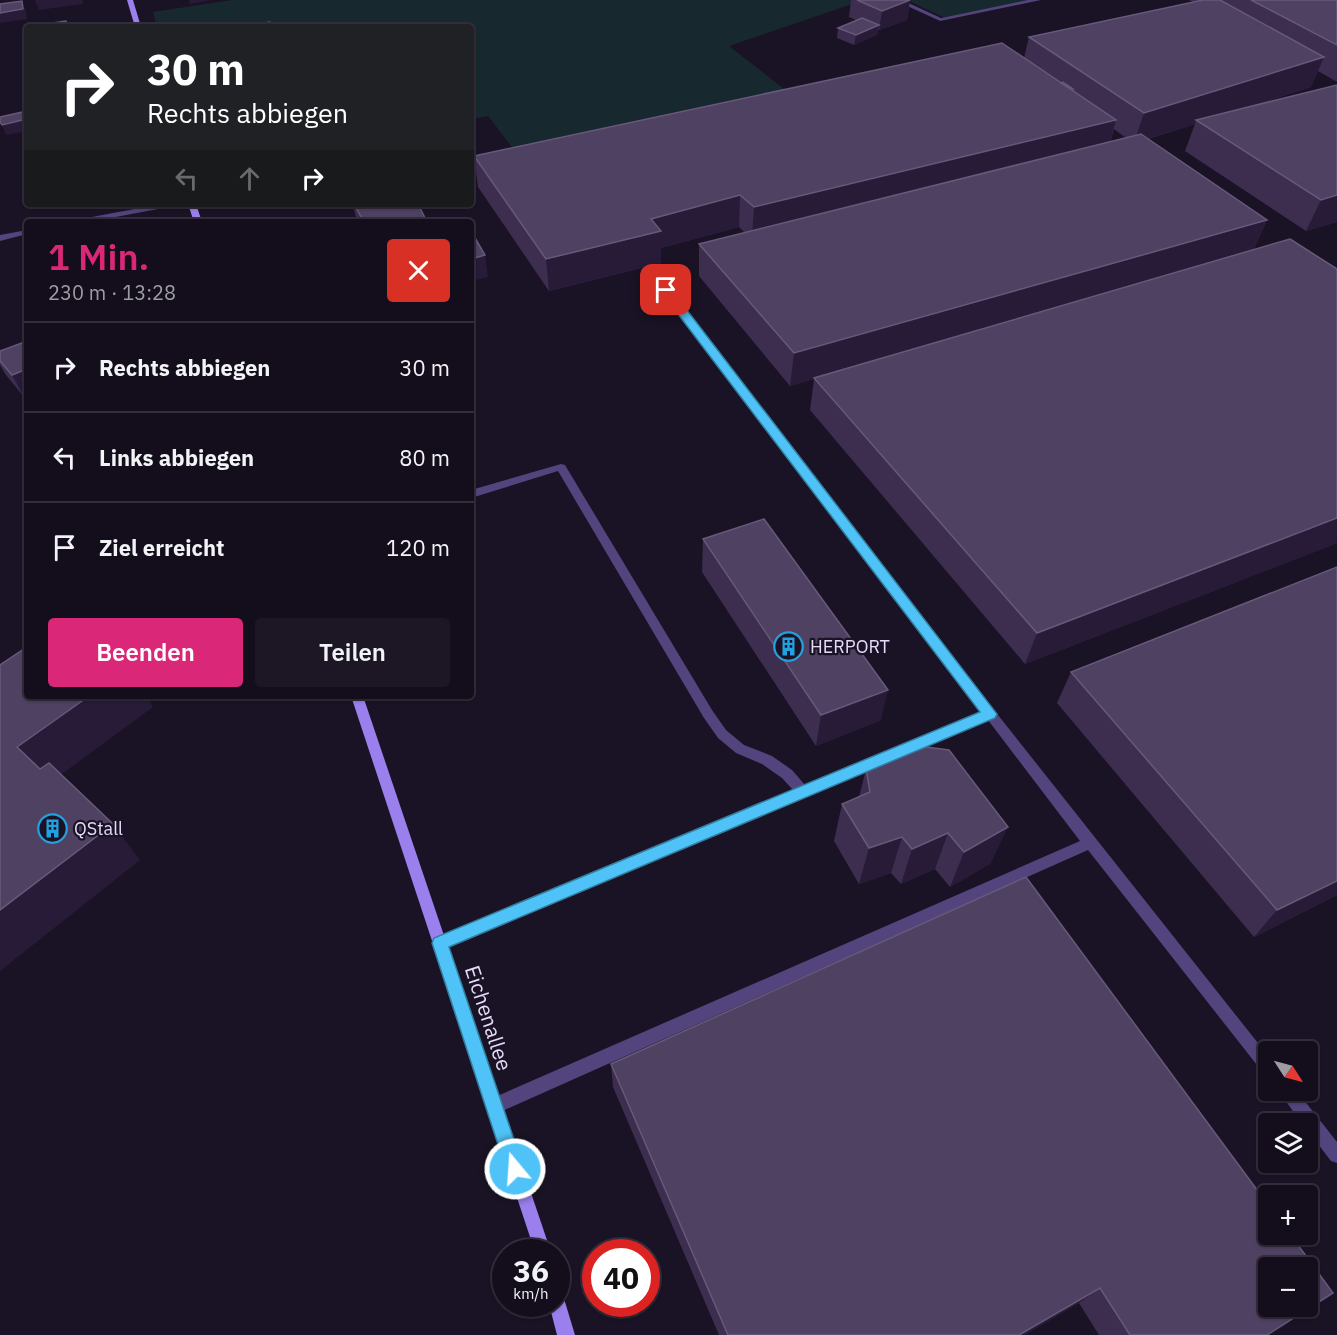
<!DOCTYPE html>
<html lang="de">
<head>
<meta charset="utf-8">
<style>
	:root { --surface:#140e1c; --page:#1d1725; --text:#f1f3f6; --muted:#9d9ca3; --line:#332e3b; --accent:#db2777 }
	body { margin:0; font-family:"IBM Plex Sans",sans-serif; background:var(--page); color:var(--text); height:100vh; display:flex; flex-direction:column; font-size:22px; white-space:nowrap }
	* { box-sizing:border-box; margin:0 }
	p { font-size:20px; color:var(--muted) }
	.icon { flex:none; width:33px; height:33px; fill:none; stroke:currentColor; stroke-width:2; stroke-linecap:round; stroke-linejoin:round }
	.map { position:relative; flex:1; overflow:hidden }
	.drawer { position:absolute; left:24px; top:219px; width:450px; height:480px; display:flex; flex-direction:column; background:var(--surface); border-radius:6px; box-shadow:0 2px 4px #0004,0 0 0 2px var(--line) }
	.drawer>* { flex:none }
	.top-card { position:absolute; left:24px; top:24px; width:450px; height:183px; border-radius:6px; box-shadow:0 2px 4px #0004,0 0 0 2px var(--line); background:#202124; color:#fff; overflow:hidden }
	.needle { width:39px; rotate:126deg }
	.fabs { position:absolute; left:1258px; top:1041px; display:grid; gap:12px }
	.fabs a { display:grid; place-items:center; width:60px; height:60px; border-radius:6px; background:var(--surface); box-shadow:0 2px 4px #0004,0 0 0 2px var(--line); font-size:30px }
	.speed { position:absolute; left:492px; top:1239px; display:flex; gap:12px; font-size:30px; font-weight:700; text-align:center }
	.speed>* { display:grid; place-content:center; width:78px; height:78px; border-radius:50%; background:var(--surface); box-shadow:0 2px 4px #0004,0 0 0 2px var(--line); line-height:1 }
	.speed small { font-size:15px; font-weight:400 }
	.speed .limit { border:9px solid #d22; background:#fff; color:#111 }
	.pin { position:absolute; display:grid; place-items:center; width:51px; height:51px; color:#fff; margin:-26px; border-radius:12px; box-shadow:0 3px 9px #0006 }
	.me { position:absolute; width:66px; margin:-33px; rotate:342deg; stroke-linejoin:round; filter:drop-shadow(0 0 4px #0008) }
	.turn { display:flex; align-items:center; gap:21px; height:126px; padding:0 24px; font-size:27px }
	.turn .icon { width:78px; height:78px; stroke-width:2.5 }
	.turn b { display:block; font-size:42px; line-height:51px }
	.lanes { display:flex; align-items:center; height:57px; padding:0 24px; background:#0003; justify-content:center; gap:30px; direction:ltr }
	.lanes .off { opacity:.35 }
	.round { display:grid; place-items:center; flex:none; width:63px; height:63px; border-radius:6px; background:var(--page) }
	.summary { display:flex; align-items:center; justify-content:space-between; height:102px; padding:0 24px }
	h1 { font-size:36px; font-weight:600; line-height:45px; color:var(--accent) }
	.action { display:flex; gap:12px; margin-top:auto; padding:12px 24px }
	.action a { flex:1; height:69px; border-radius:6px; background:var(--accent); color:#fff; font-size:24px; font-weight:600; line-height:69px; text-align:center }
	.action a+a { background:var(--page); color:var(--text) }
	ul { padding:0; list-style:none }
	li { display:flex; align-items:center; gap:18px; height:90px; padding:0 24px; border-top:2px solid var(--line) }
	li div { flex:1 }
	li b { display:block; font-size:22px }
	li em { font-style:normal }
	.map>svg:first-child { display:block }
	.green { fill:#17292e }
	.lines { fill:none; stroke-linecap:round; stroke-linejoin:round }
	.lane { fill:#53447d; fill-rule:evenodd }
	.street { fill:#53447d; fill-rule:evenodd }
	.secondary { fill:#9b80ed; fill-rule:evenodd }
	.wall { fill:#3d2e50; fill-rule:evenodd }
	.shaded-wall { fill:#271b37 }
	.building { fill:#4f4162; stroke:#67597a; stroke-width:1.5; fill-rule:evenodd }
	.route { fill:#4fc3f7; stroke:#337fa1; stroke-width:1.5 }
	.labels { text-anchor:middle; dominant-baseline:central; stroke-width:4.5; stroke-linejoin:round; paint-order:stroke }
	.poi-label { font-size:18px; fill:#e6dcfa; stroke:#1a1325; text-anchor:start }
	.near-street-label { font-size:21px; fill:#e6dcfa; stroke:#1a1325 }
</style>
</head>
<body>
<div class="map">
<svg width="1337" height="1335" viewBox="0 0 1337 1335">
	<rect width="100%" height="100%" fill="#1a1325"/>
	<g class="green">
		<path d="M232 0H864L729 46 793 96 519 156 488 116 471 119V27H311L309 24 291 27H157L153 12Z"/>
		<path d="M907 0H1037L945 18Z"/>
	</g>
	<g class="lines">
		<g class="lane">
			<path d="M1028 0H1041L940 21 937 19Z"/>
			<path d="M666 287 669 288 994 710 1269 1057V1077L1264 1074 1088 850 500 1112 494 1114 488 1112 486 1106 488 1100 1080 841 988 720 445 948 440 950 435 948 433 943 435 938 793 790 782 778 762 764 736 753 718 738 704 718 558 471 471 498V490L561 464 565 465 712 710 726 730 744 745 772 756 792 770 805 785 982 712 663 292V288Z"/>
			<path d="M1278 1090H1296L1337 1142V1163L1331 1161 1308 1131V1124H1302Z"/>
		</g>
		<g class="street">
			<path d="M894 0H902L943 19 938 20Z"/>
			<path d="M161 204H178L174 206 89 222H72L76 220Z"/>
			<path d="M27 230V234L0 241V235Z"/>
		</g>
		<g class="secondary">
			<path d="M127 0H133L141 27H135Z"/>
			<path d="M188 204H196L202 222H194Z"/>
			<path d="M351 696H363L551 1252H535Z"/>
			<path d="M556 1290 562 1292 575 1335H557L549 1304H556Z"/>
		</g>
	</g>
	<g class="wall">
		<path d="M851 0H910L907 20 879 30H878L877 35 854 45 837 38 838 28 856 20 849 17Z"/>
		<path d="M1189 0H1337V82L1318 71 1311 87 1240 110 1337 85V222L1306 231 1185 151 1195 124 1148 139 1267 220 1254 249 1337 269V543L1025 664 810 410 814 379 790 386 699 276V244L745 233 739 227 661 248V263L549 291 478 187 474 156 1024 58 1029 37 1193 2ZM1114 129 1126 138 1110 142Z"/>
		<path d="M353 204H418L427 222H357Z"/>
		<path d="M27 341V396L24 397 6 375 0 365V351Z"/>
		<path d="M703 539 881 720 816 746 702 572Z"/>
		<path d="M1337 567V895L1254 937 1057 703 1071 672Z"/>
		<path d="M866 769 991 863 950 887 935 869 901 884 891 873 859 884 834 841 842 804 859 797Z"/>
		<path d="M611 1064 1267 1335H1099L1079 1303 1024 1335H719L613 1087Z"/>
	</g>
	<g class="shaded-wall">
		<path d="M35 0H83V4L39 10Z"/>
		<path d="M189 0H211L190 4Z"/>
		<path d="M910 0 907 20 879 30 882 11Z"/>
		<path d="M22 1 26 11 27 19 0 23V13Z"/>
		<path d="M879 25 877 35 854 45 856 35Z"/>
		<path d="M1324 57 1311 87 1200 122 1196 120 1195 124 1134 143 1144 113Z"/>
		<path d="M27 119V131L6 135 2 125Z"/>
		<path d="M1116 120 1107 151 752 238 754 207Z"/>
		<path d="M740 195 739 227 661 248V263L549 291 546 259 651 219Z"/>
		<path d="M1337 195V222L1306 231 1321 200Z"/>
		<path d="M1267 220 1253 251 790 386 794 353Z"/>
		<path d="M485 255 488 277 471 281V259Z"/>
		<path d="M27 369V396L24 397 12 375Z"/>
		<path d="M1337 518V543L1025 664 1037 633Z"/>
		<path d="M888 690 881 720 816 746 821 715Z"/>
		<path d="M89 696H147L153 707 47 785 17 747Z"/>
		<path d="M113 824 140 860 0 971V910Z"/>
		<path d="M1008 827 991 863 950 887 964 852Z"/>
		<path d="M948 833 935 869 901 884 912 849Z"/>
		<path d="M902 837 891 873 859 884 869 848Z"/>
		<path d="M1337 881V895L1254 937 1277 910Z"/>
		<path d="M1100 1288 1079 1303 1024 1335H1019Z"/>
	</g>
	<g class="building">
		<path d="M857 0H910L882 11Z"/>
		<path d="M1203 0H1220L1324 57 1144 113 1029 37Z"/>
		<path d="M1251 0H1337V45Z"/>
		<path d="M22 1 23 9 0 13V4Z"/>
		<path d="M862 18 879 25 856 35 838 28Z"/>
		<path d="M66 21 67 27H31V26Z"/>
		<path d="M270 22 272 27H238Z"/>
		<path d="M1002 43 1116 120 754 207 740 195 651 219 661 231 546 259 474 156Z"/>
		<path d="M1063 82 1073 89H1071L1061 83Z"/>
		<path d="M1337 85V195L1321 200 1196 120Z"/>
		<path d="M27 111V119L2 125 0 122V117Z"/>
		<path d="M1141 134 1267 220 794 353 699 244Z"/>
		<path d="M354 204H418L427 222H364Z"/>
		<path d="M471 231 485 255 471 259Z"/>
		<path d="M1290 239 1337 269V518L1037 633 814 378Z"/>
		<path d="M27 341V369L12 375 0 361V351Z"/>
		<path d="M764 519 888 690 821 715 703 539Z"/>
		<path d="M1337 567V881L1277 910 1071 672Z"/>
		<path d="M27 647V696H89L17 747 40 769 49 763 113 824 0 910V665Z"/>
		<path d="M926 747 949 750 1008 827 964 852 948 833 912 849 902 837 869 848 842 804 870 792 866 769Z"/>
		<path d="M1026 877 1269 1206V1234H1290L1333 1293 1267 1335H1130L1100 1288 1019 1335H728L611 1064ZM1269 1268H1308V1306H1269Z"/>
	</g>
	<path class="route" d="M662 288H670L997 714 995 718 449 947 524 1169 521 1175 515 1178 508 1175 506 1169 432 943 434 938 980 712 662 293Z"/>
	<defs>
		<symbol id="building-ring" viewBox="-11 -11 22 22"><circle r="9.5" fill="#1a1325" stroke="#22a1e0" stroke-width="1.5"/><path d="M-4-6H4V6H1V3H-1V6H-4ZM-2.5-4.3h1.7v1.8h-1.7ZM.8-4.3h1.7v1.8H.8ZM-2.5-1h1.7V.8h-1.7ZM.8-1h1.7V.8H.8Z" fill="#22a1e0"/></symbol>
	</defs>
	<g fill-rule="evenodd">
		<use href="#building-ring" x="772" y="630" width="33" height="33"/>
		<use href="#building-ring" x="36" y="812" width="33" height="33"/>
	</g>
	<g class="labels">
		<g class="poi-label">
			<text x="810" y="646">HERPORT</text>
			<text x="74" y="828">QStall</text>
		</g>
		<g class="near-street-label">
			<text transform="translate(489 1018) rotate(72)">Eichenallee</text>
		</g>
	</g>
</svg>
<div class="fabs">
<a><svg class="needle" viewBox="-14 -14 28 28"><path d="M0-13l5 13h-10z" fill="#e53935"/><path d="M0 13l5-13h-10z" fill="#9d9ca3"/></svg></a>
<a><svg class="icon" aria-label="layers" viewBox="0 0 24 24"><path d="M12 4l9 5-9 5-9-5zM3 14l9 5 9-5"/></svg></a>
<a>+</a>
<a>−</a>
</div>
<div class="speed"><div>36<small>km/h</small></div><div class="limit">40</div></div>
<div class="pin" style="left:666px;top:290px;background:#d93025"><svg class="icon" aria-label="arrive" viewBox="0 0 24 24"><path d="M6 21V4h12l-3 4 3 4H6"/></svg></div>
<svg class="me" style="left:515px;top:1169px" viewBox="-20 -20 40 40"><circle r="17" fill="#4fc3f7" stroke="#fff" stroke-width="3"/><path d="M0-11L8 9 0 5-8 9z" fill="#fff"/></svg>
<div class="top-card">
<div class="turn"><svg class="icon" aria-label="right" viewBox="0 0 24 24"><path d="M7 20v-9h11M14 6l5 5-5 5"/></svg><div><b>30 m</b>Rechts abbiegen</div></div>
<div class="lanes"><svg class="icon off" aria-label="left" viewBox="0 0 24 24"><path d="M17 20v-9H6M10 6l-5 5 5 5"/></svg><svg class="icon off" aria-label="ahead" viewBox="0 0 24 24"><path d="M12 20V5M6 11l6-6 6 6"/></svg><svg class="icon" aria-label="right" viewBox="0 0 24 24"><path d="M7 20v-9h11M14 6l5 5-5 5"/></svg></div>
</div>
<section class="drawer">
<div class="summary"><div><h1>1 Min.</h1><p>230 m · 13:28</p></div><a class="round" style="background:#d93025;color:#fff"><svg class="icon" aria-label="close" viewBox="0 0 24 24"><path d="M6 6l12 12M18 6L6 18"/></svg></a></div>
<ul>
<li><svg class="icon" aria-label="right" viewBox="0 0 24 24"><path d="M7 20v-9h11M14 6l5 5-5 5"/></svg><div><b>Rechts abbiegen</b></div><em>30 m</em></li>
<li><svg class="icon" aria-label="left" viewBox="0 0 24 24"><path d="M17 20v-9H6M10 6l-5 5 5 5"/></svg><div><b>Links abbiegen</b></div><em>80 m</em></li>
<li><svg class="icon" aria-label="arrive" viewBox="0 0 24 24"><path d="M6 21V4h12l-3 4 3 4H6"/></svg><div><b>Ziel erreicht</b></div><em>120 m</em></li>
</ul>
<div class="action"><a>Beenden</a><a>Teilen</a></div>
</section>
</div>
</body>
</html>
